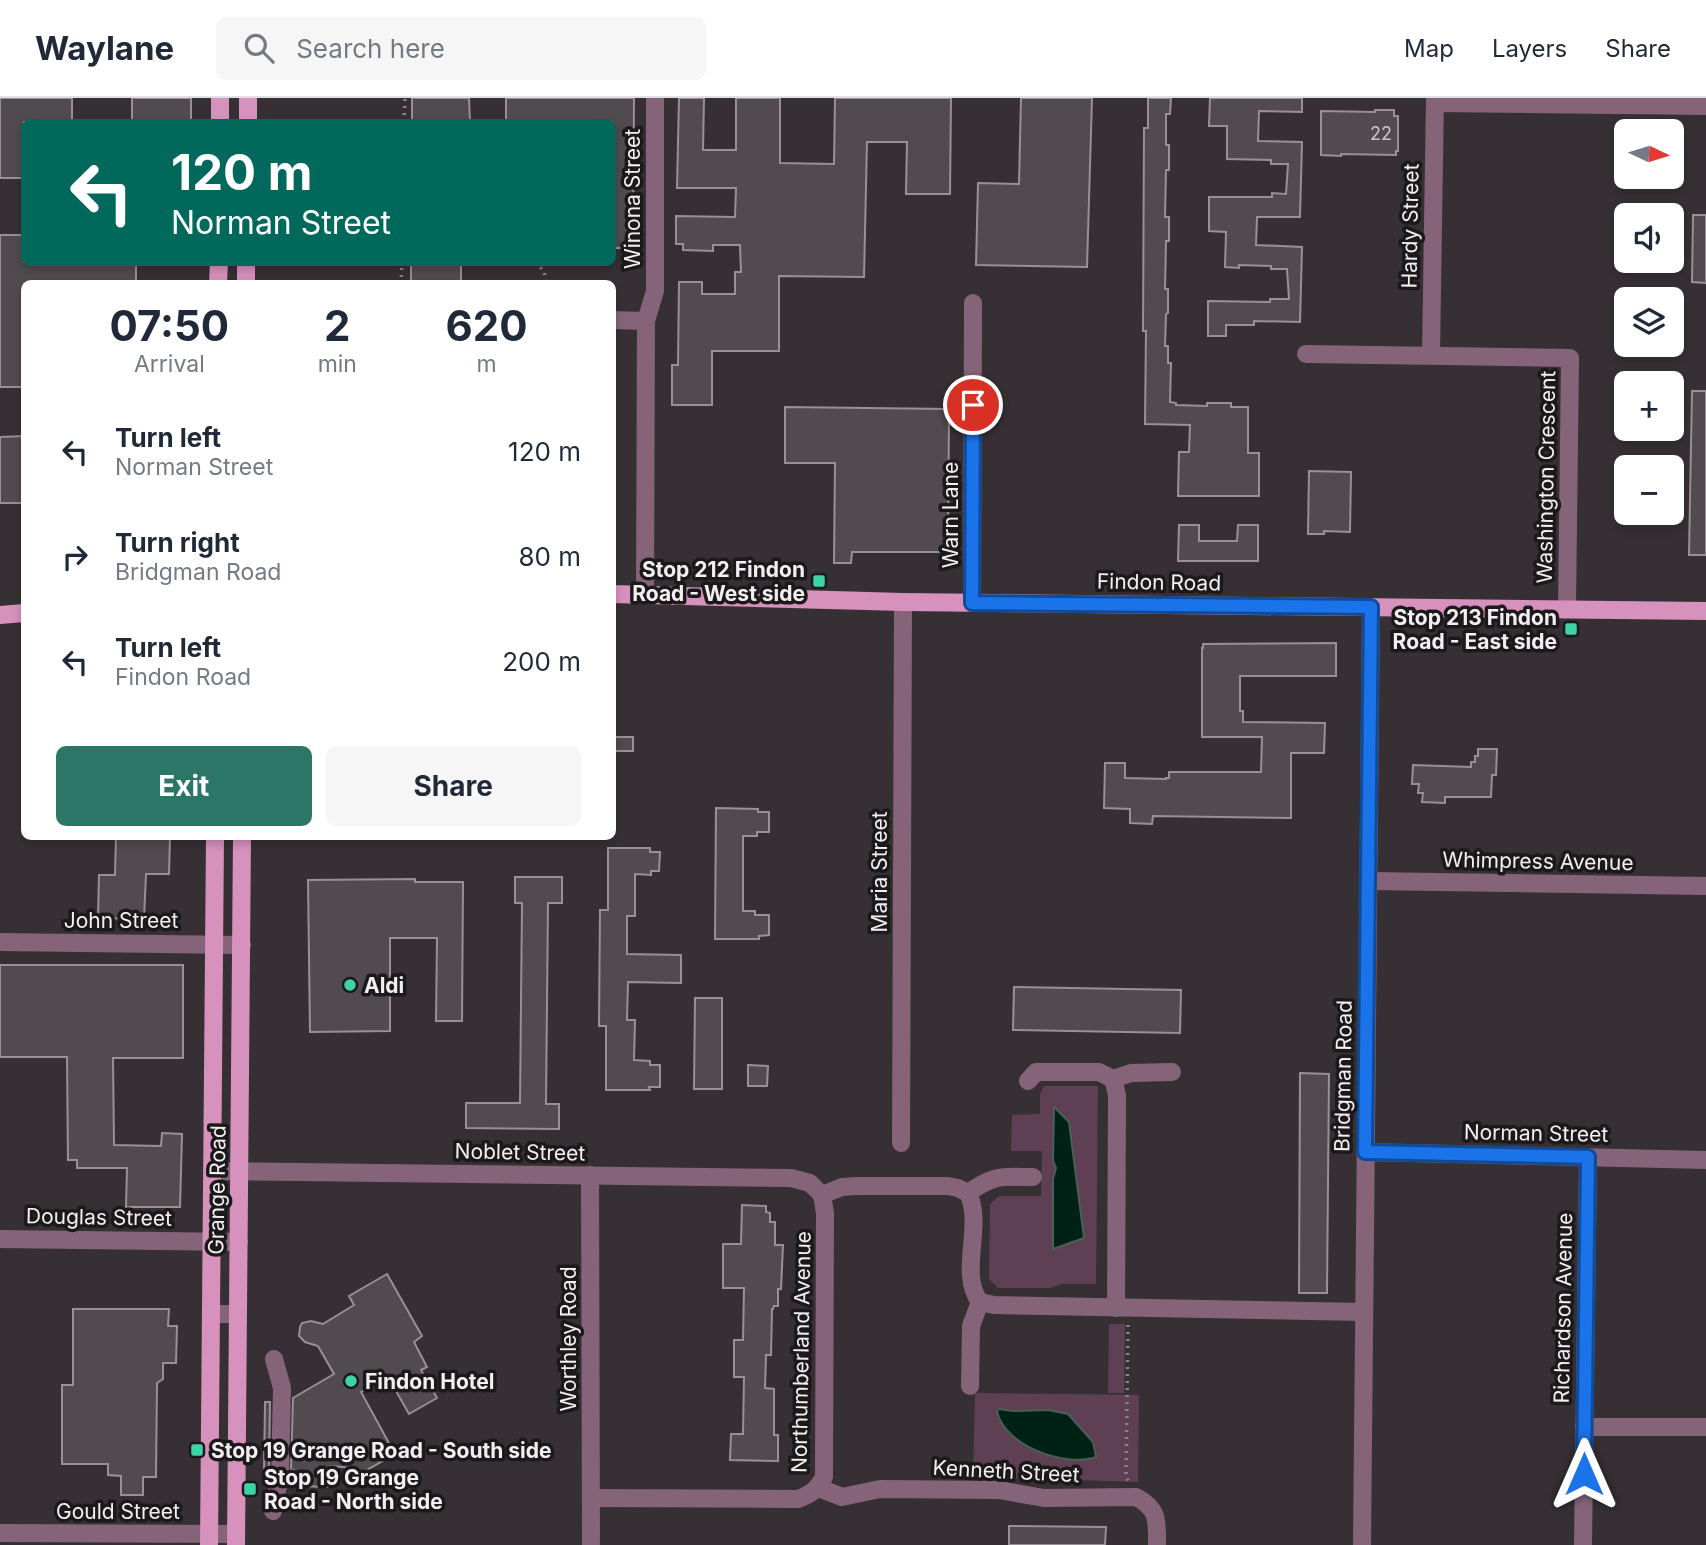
<!DOCTYPE html>
<html lang="en">
<head>
<meta charset="utf-8">
<style>
	:root { --surface:#fff; --page:#f6f6f7; --text:#1f2937; --muted:#747a83; --line:#e0e1e3; --accent:#2c7668 }
	body { margin:0; font-family:Inter,sans-serif; background:var(--page); color:var(--text); height:100vh; display:flex; flex-direction:column; font-size:26px; white-space:nowrap }
	* { box-sizing:border-box; margin:0 }
	p { font-size:23px; color:var(--muted) }
	.icon { flex:none; width:38px; height:38px; fill:none; stroke:currentColor; stroke-width:2; stroke-linecap:round; stroke-linejoin:round }
	.map { position:relative; flex:1; overflow:hidden }
	.details { position:absolute; left:21px; top:182px; width:595px; height:560px; display:flex; flex-direction:column; background:var(--surface); border-radius:10px; box-shadow:0 4px 10px #0003 }
	.details>* { flex:none }
	.hud { position:absolute; left:21px; top:21px; width:595px; height:147px; border-radius:10px; box-shadow:0 4px 10px #0003; background:#00695c; color:#fff; overflow:hidden }
	.needle { width:46px; rotate:94deg }
	.tools { position:absolute; left:1614px; top:21px; display:grid; gap:14px }
	.tools a { display:grid; place-items:center; width:70px; height:70px; border-radius:10px; background:var(--surface); box-shadow:0 4px 10px #0003; font-size:35px }
	.pin { position:absolute; display:grid; place-items:center; width:60px; height:60px; color:#fff; margin:-30px; border:4px solid #fff; border-radius:50%; box-shadow:0 2px 7px #0007 }
	.me { position:absolute; width:77px; margin:-38px; rotate:0deg; stroke-linejoin:round; filter:drop-shadow(0 0 5px #0008) }
	.turn { display:flex; align-items:center; gap:24px; height:147px; padding:0 35px; font-size:32px }
	.turn .icon { width:91px; height:91px; stroke-width:2.5 }
	.turn b { display:block; font-size:49px; line-height:60px }
	.eta { display:flex; justify-content:space-evenly; align-items:center; height:119px; text-align:center }
	.eta b { font-size:42px; font-weight:700; line-height:49px }
	.button { display:flex; gap:14px; margin-top:auto; padding:14px 35px }
	.button a { flex:1; height:80px; border-radius:10px; background:var(--accent); color:#fff; font-size:28px; font-weight:700; line-height:80px; text-align:center }
	.button a+a { background:var(--page); color:var(--text) }
	ul { padding:0; list-style:none }
	li { display:flex; align-items:center; gap:21px; height:105px; padding:0 35px }
	li div { flex:1 }
	li b { display:block; font-size:26px }
	li em { font-style:normal }
	header { display:flex; align-items:center; gap:42px; box-sizing:border-box; height:98px; padding:0 35px; background:var(--surface); border-bottom:2px solid var(--line) }
	header strong { font-size:33px }
	nav { display:flex; gap:38px; margin-inline-start:auto; font-size:24px }
	.search { width:490px; height:63px; background:var(--page); display:flex; align-items:center; gap:18px; box-sizing:border-box; padding:0 24px; border-radius:10px; color:var(--muted); font-size:26px }
	.map>svg:first-child { display:block }
	.green { fill:#5f3f53 }
	.water { fill:#002216; stroke:#495f58; stroke-width:2 }
	.building { fill:#514a4e; stroke:#999095; stroke-width:2 }
	.lines { fill:none; stroke-linecap:round; stroke-linejoin:round }
	.path { stroke:#8a8488; stroke-width:3.5; stroke-dasharray:2 5; stroke-linecap:butt }
	.minor { stroke:#856378; stroke-width:18 }
	.major { stroke:#d791bd; stroke-width:18 }
	.route-casing { stroke:#114b97; stroke-width:18 }
	.route { stroke:#1a73e8; stroke-width:12 }
	.poi-dot { fill:#3cd4a4; stroke:#1c191a; stroke-width:2.5 }
	.labels { text-anchor:middle; dominant-baseline:central; stroke-width:7; stroke-linejoin:round; paint-order:stroke }
	.number-label { font-size:18px; fill:#cac5c8 }
	.street-label { font-size:21px; fill:#f3eef1; stroke:#1c191a }
	.poi-label { font-size:21px; font-weight:bold; fill:#f3eef1; stroke:#1c191a; text-anchor:start }
</style>
</head>
<body>
<header>
<strong>Waylane</strong>
<div class="search"><svg class="icon" aria-label="search" viewBox="0 0 24 24"><circle cx="10" cy="10" r="6"/><path d="M15 15l6 6"/></svg>Search here</div>
<nav><a>Map</a><a>Layers</a><a>Share</a></nav>
</header>
<div class="map">
<svg width="1706" height="1447" viewBox="0 0 1706 1447">
	<rect width="100%" height="100%" fill="#363034"/>
	<g class="green">
		<path d="M1044 988H1098L1096 1186H1062L1050 1190H998L989 1181 990 1106 999 1098H1041L1042 1053H1011L1012 1017 1040 1016V996Z"/>
		<path d="M1109 1226H1125L1124 1295H1108Z"/>
		<path d="M975 1295 1139 1297 1138 1384 973 1379Z"/>
	</g>
	<g class="water">
		<path d="M1054 1009 1069 1024 1084 1140 1053 1151V1081L1056 1070 1053 1063Z"/>
		<path d="M999 1311 1013 1313 1048 1312 1068 1316 1093 1344 1096 1359C1065 1370 1003 1347 997 1313Z"/>
	</g>
	<g class="building">
		<path d="M0 0H72V24H24V80H0Z"/>
		<rect x="132" y="0" width="59" height="24"/>
		<path d="M412 0H469L470 24H412Z"/>
		<path d="M506 0H634L633 150H612V24H506Z"/>
		<path d="M679 0H704L703 52H736V0H780V65L834 66 835 0H951L950 96H906L907 44H867L864 179 779 178V253H712V307H672V267H678L679 184H702V196H735V174H741L740 147H713V153L683 152V146H676V118L735 119 736 90H677Z"/>
		<path d="M1021 0H1092L1087 169 976 167 978 85 1019 86Z"/>
		<path d="M1148 0H1171L1170 16H1166V47H1169V72H1166L1165 119H1169V143H1166L1165 191H1168V215L1166 216 1165 248H1168V265H1171L1170 304 1176 305V307L1207 308V305H1231V309H1248V355H1259V398H1178L1179 354H1189L1190 327 1145 326 1146 233H1143L1144 30H1148Z"/>
		<path d="M1210 0H1302V14L1259 13 1258 43 1302 44 1300 119H1257L1256 147 1302 149 1300 224 1254 223V227H1226V238H1208V203L1270 204V201H1289L1287 171H1271V168L1239 167V170L1225 169 1226 134 1209 133V99H1272V95L1286 96 1288 66H1271V62L1227 61V28H1209Z"/>
		<path d="M1375 12H1394V18H1398V53H1396V57L1341 56V58L1321 57V13L1375 14Z"/>
		<path d="M1693 117H1706V185L1692 184Z"/>
		<path d="M0 137H24V164H136V186H24V289H0Z"/>
		<rect x="411" y="164" width="50" height="22"/>
		<path d="M1692 293H1706V457H1689Z"/>
		<path d="M785 309 949 311 948 451H940V454H852L851 465H834L835 365H785Z"/>
		<path d="M24 338V405H0V339Z"/>
		<path d="M1309 373 1351 374 1350 434 1324 433V436H1308Z"/>
		<path d="M1179 427H1199V443H1237L1238 427H1258V463H1178Z"/>
		<path d="M1336 545V578H1240V613H1243V624L1325 625 1324 655H1291V720L1153 718 1152 726 1130 725V711L1104 710 1105 665H1125V680L1166 681V680H1169V674H1261L1262 639H1202V550H1203V546Z"/>
		<rect x="612" y="639" width="21" height="14"/>
		<path d="M1478 651H1497L1496 677H1492L1491 699H1445V705L1422 704 1423 695H1418L1419 686H1412L1413 667 1471 669V664H1475V658H1478Z"/>
		<path d="M716 710 758 711V714H769V734H757V738H743V813H755V817H769V837L759 838V841H715Z"/>
		<path d="M116 738H170L169 776H146L144 821 98 820 99 777H115Z"/>
		<path d="M608 750H650V754H660L659 773H651V777L635 776V818H627V856L681 857V885L628 884 627 922H635L634 962 650 963V967H660V989H649L650 992H606V928H599L600 812H608Z"/>
		<path d="M515 779H562V805H548L546 1006H559V1031L466 1030V1005H520L522 805H515Z"/>
		<path d="M415 781V784H463L462 923H436L437 840H390V933L310 934 308 782Z"/>
		<path d="M0 867H183V960H113L114 1047 161 1048 162 1035 182 1036 180 1109H126L127 1070H77V1062H68L67 959H0Z"/>
		<path d="M1014 889 1181 892 1180 935 1013 932Z"/>
		<path d="M695 900H722V991H694Z"/>
		<path d="M748 967 768 968 767 988H748Z"/>
		<path d="M1300 975 1329 976 1327 1195H1299Z"/>
		<path d="M742 1107 766 1108V1114L770 1115V1124H775V1147H783L781 1191H778V1208H774L773 1211H772L771 1257H766L765 1290 774 1291V1337H778V1363L730 1362 731 1336H743L744 1279H734V1242H743L744 1190H723V1146H741Z"/>
		<path d="M387 1176 422 1238 414 1244 427 1269 421 1272 437 1300 409 1316 388 1279 361 1294 395 1356 358 1377 354 1370 330 1368V1389L294 1388V1372H291L293 1300 334 1276 318 1248 305 1244 299 1238 300 1229 302 1225 311 1223 323 1226 354 1207 349 1198Z"/>
		<path d="M73 1211H169L168 1228H177L176 1265H163V1281L157 1285 156 1379H143V1397H121V1378L108 1377V1366H62V1287H73Z"/>
		<path d="M265 1304H270L269 1372H264Z"/>
		<path d="M1009 1428 1106 1429 1105 1447H1009Z"/>
	</g>
	<g class="lines">
		<g class="path">
			<path d="M404 24 405 0"/>
			<path d="M536 164 544 174 547 186"/>
			<path d="M401 186 402 164"/>
			<path d="M1128 1227 1126 1379 1128 1383"/>
		</g>
		<g class="minor">
			<path d="M1435 5 1706 8"/>
			<path d="M612 222 646 223"/>
			<path d="M1306 256 1570 260 1567 511"/>
			<path d="M1431 257 1435 0"/>
			<path d="M645 495 646 223 655 193V0"/>
			<path d="M972 504 973 205"/>
			<path d="M1368 783 1706 788"/>
			<path d="M0 844 242 847"/>
			<path d="M1113 981 1131 975 1172 974"/>
			<path d="M1028 983 1036 974H1099L1113 981 1117 997 1116 1210"/>
			<path d="M901 1045 903 504"/>
			<path d="M1365 1054 1706 1062"/>
			<path d="M212 1073 791 1080 810 1085 822 1097"/>
			<path d="M590 1077 591 1447"/>
			<path d="M968 1095C995 1076 1001 1079 1033 1079"/>
			<path d="M822 1097 842 1089 857 1088H948L958 1090 968 1095C984 1128 958 1175 980 1204L994 1207 1364 1214"/>
			<path d="M0 1141 239 1144"/>
			<path d="M211 1216H237"/>
			<path d="M970 1288 971 1228 980 1204"/>
			<path d="M1584 1329H1706"/>
			<path d="M819 1390 842 1399 880 1391 999 1392 1044 1400 1136 1399C1159 1411 1157 1423 1157 1447"/>
			<path d="M591 1400 798 1401C811 1396 817 1392 824 1379L825 1115 822 1097"/>
			<path d="M273 1413 280 1377 282 1290 274 1261"/>
			<path d="M0 1435 236 1436"/>
			<path d="M1362 1447 1371 509"/>
			<path d="M1583 1447 1588 1059"/>
		</g>
		<g class="major">
			<path d="M220 24V0"/>
			<path d="M248 24V0"/>
			<path d="M218 186 219 164"/>
			<path d="M246 186V164"/>
			<path d="M612 496 903 504 1706 513"/>
			<path d="M0 517 24 515"/>
			<path d="M209 1447 215 738"/>
			<path d="M236 1447 242 738"/>
		</g>
	</g>
	<g class="lines">
		<defs>
			<path id="route" d="M973 307 972 505 1371 509 1365 1054 1588 1059 1584 1376"/>
		</defs>
		<use href="#route" class="route-casing"/>
		<use href="#route" class="route"/>
	</g>
	<g class="poi-dot">
		<rect x="812" y="476" width="14" height="14" rx="3.5"/>
		<rect x="1564" y="524" width="14" height="14" rx="3.5"/>
		<circle cx="350" cy="887" r="7"/>
		<circle cx="351" cy="1283" r="7"/>
		<rect x="190" y="1345" width="14" height="14" rx="3.5"/>
		<rect x="243" y="1384" width="14" height="14" rx="3.5"/>
	</g>
	<g class="labels">
		<g class="number-label">
			<text x="1381" y="35">22</text>
		</g>
		<g class="street-label">
			<text transform="translate(632 101) rotate(-90)">Winona Street</text>
			<text transform="translate(1410 128) rotate(-89)">Hardy Street</text>
			<text transform="translate(1546 379) rotate(-89)">Washington Crescent</text>
			<text transform="translate(950 417) rotate(-90)">Warn Lane</text>
			<text transform="translate(1159 484) rotate(1)">Findon Road</text>
			<text transform="translate(1538 763) rotate(1)">Whimpress Avenue</text>
			<text transform="translate(879 774) rotate(-90)">Maria Street</text>
			<text x="121" y="822">John Street</text>
			<text transform="translate(1343 978) rotate(-89)">Bridgman Road</text>
			<text transform="translate(1536 1035) rotate(1)">Norman Street</text>
			<text transform="translate(520 1054) rotate(1)">Noblet Street</text>
			<text transform="translate(217 1092) rotate(-89)">Grange Road</text>
			<text transform="translate(99 1119) rotate(1)">Douglas Street</text>
			<text transform="translate(1563 1210) rotate(-89)">Richardson Avenue</text>
			<text transform="translate(568 1241) rotate(-90)">Worthley Road</text>
			<text transform="translate(801 1254) rotate(-89)">Northumberland Avenue</text>
			<text transform="translate(1006 1373) rotate(3)">Kenneth Street</text>
			<text x="118" y="1413">Gould Street</text>
		</g>
		<g class="poi-label">
			<text x="805" y="471" text-anchor="end">Stop 212 Findon<tspan x="805" dy="24">Road - West side</tspan></text>
			<text x="1557" y="519" text-anchor="end">Stop 213 Findon<tspan x="1557" dy="24">Road - East side</tspan></text>
			<text x="364" y="887">Aldi</text>
			<text x="365" y="1283">Findon Hotel</text>
			<text x="211" y="1352">Stop 19 Grange Road - South side</text>
			<text x="264" y="1379">Stop 19 Grange<tspan x="264" dy="24">Road - North side</tspan></text>
		</g>
	</g>
</svg>
<div class="tools">
<a><svg class="needle" viewBox="-14 -14 28 28"><path d="M0-13l5 13h-10z" fill="#e53935"/><path d="M0 13l5-13h-10z" fill="#747a83"/></svg></a>
<a><svg class="icon" aria-label="sound" viewBox="0 0 24 24"><path d="M4 9h4l5-4v14l-5-4H4zM17 9q2 3 0 6"/></svg></a>
<a><svg class="icon" aria-label="layers" viewBox="0 0 24 24"><path d="M12 4l9 5-9 5-9-5zM3 14l9 5 9-5"/></svg></a>
<a>+</a>
<a>−</a>
</div>
<div class="pin" style="left:973px;top:307px;background:#d93025"><svg class="icon" aria-label="arrive" viewBox="0 0 24 24"><path d="M6 21V4h12l-3 4 3 4H6"/></svg></div>
<svg class="me" style="left:1584px;top:1376px" viewBox="-20 -20 40 40"><path d="M0-17L14 15 0 8-14 15z" fill="#1a73e8" stroke="#fff" stroke-width="4"/></svg>
<div class="hud">
<div class="turn"><svg class="icon" aria-label="left" viewBox="0 0 24 24"><path d="M17 20v-9H6M10 6l-5 5 5 5"/></svg><div><b>120 m</b>Norman Street</div></div>
</div>
<section class="details">
<div class="eta">
<div><b>07:50</b><p>Arrival</p></div>
<div><b>2</b><p>min</p></div>
<div><b>620</b><p>m</p></div>
</div>
<ul>
<li><svg class="icon" aria-label="left" viewBox="0 0 24 24"><path d="M17 20v-9H6M10 6l-5 5 5 5"/></svg><div><b>Turn left</b><p>Norman Street</p></div><em>120 m</em></li>
<li><svg class="icon" aria-label="right" viewBox="0 0 24 24"><path d="M7 20v-9h11M14 6l5 5-5 5"/></svg><div><b>Turn right</b><p>Bridgman Road</p></div><em>80 m</em></li>
<li><svg class="icon" aria-label="left" viewBox="0 0 24 24"><path d="M17 20v-9H6M10 6l-5 5 5 5"/></svg><div><b>Turn left</b><p>Findon Road</p></div><em>200 m</em></li>
</ul>
<div class="button"><a>Exit</a><a>Share</a></div>
</section>
</div>
</body>
</html>
